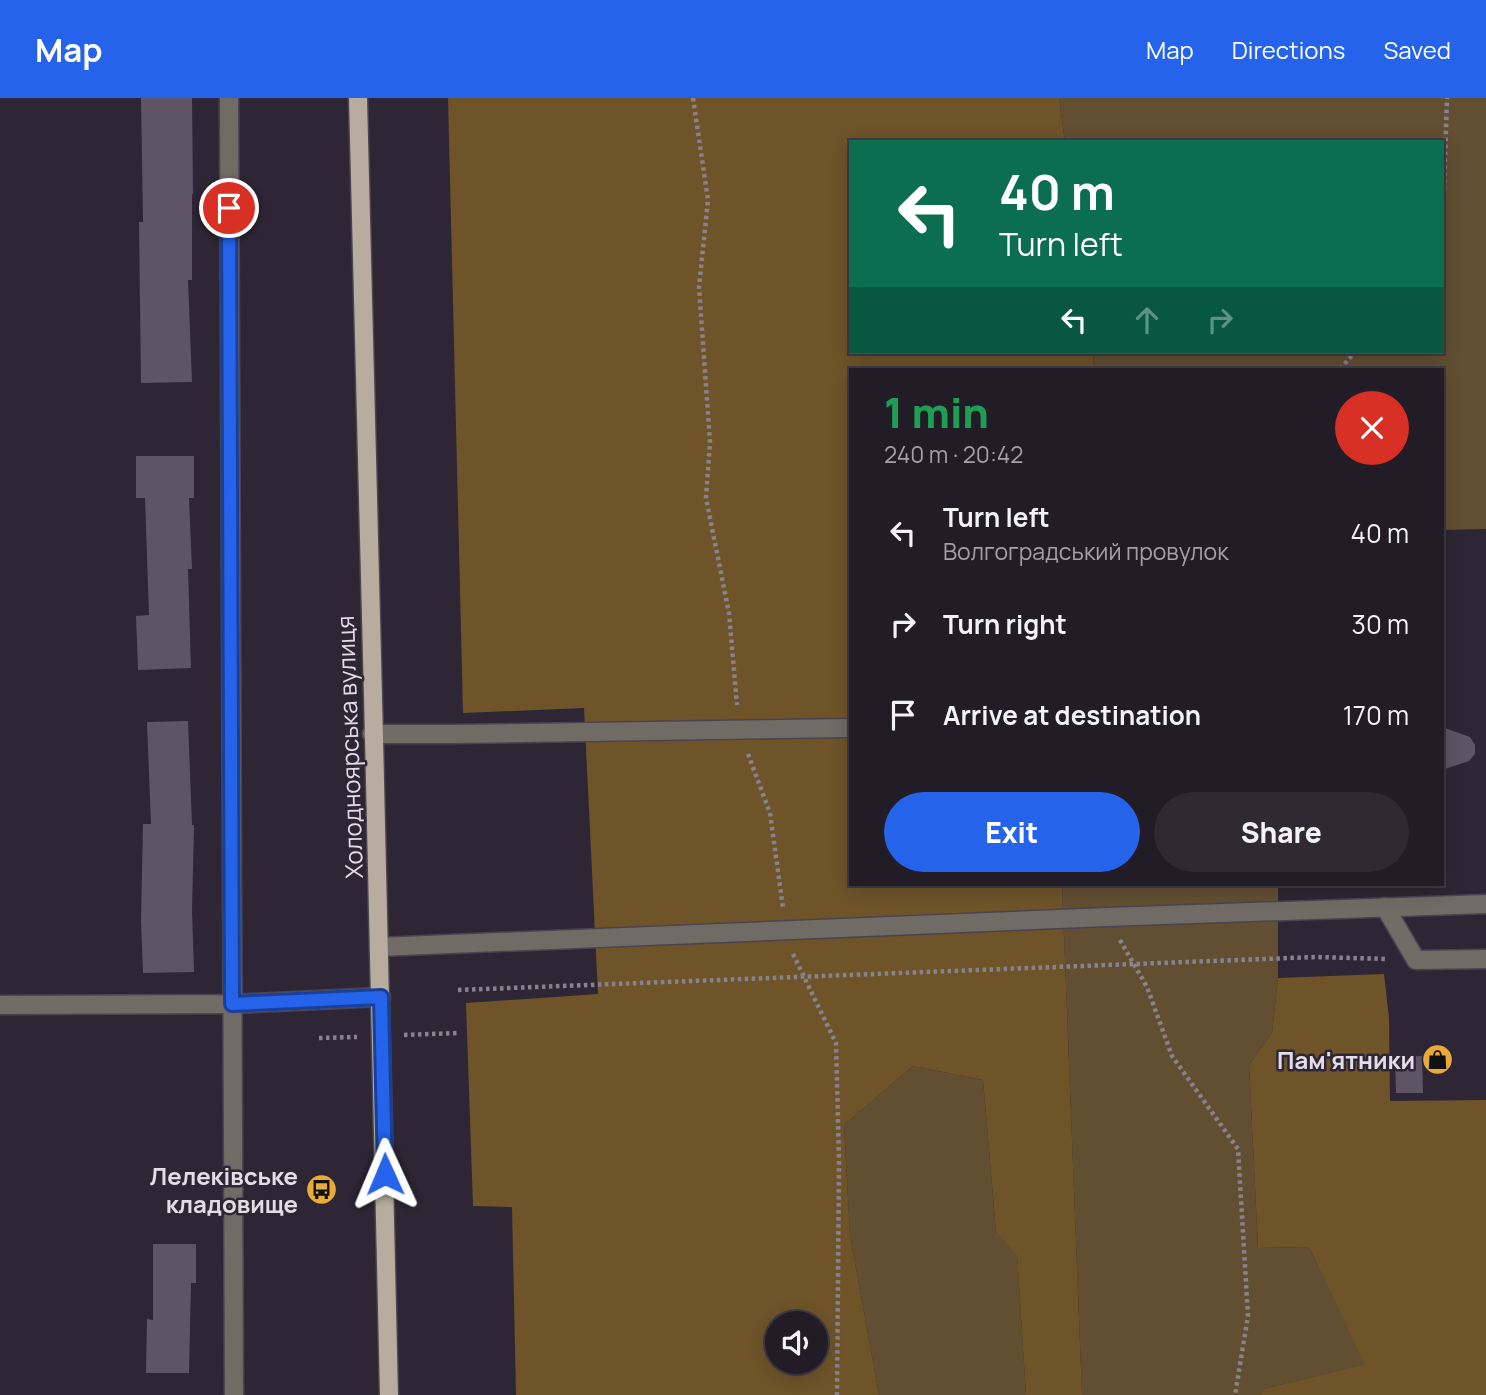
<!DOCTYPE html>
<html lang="en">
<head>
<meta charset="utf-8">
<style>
	:root { --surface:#221c27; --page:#2e2933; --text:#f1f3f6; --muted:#a2a1a7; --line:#3f3a44; --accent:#2563eb }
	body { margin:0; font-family:Manrope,sans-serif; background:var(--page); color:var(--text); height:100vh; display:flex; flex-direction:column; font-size:26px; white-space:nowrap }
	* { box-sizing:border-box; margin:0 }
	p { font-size:23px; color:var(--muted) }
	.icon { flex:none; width:38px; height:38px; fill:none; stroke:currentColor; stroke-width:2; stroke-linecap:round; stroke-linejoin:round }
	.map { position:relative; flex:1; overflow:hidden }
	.drawer { position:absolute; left:849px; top:270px; width:595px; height:518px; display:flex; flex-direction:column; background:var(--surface); border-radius:0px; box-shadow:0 4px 18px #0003,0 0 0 2px var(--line) }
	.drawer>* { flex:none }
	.banner { position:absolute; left:849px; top:42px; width:595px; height:214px; border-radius:0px; box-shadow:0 4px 18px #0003,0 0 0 2px var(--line); background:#0b6e4f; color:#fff; overflow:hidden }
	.controls { position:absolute; left:765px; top:1213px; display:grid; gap:14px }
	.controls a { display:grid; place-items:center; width:63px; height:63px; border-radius:50%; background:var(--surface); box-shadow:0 4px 18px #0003,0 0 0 2px var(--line); font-size:35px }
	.pin { position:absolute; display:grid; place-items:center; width:60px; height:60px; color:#fff; margin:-30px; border:4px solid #fff; border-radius:50%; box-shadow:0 2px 7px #0007 }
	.me { position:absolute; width:77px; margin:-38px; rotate:359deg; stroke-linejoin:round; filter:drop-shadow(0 0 5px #0008) }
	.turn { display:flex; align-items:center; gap:24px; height:147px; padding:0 35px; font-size:32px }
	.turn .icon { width:91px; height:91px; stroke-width:2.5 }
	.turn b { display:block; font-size:49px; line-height:60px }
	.lanes { display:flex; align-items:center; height:66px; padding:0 35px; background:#0003; justify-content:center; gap:35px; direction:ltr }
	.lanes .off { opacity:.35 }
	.round { display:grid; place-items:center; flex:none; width:74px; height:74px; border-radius:37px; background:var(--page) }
	.summary { display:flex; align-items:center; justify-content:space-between; height:119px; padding:0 35px }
	h1 { font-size:42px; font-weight:800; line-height:52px; color:#1e9e55 }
	.primary-button { display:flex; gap:14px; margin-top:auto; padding:14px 35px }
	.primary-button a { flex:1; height:80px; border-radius:42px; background:var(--accent); color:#fff; font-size:28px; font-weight:800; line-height:80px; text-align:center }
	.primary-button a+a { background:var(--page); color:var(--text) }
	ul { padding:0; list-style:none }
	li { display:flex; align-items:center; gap:21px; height:91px; padding:0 35px }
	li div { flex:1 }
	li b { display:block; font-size:26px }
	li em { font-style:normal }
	header { display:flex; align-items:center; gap:42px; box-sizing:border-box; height:98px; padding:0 35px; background:var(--accent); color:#fff }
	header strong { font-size:33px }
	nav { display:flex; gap:38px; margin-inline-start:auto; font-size:24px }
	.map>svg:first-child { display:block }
	.green { fill:#624f32 }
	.forest { fill:#6f542a; fill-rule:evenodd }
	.building { fill:#5e5465 }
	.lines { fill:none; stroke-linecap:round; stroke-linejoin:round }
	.minor-casing { stroke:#4b4350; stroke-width:21 }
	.major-casing { stroke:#4b4350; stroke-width:21 }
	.path { stroke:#88828d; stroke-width:4.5; stroke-dasharray:3.5 3.5; stroke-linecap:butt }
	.minor { stroke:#706b64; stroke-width:18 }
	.major { stroke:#b7ac9d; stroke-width:18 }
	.route-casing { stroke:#184099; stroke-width:18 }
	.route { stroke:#2563eb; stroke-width:12 }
	.labels { text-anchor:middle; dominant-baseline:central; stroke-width:5; stroke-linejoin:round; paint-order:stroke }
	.street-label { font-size:24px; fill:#e2dde6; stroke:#2e2634 }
	.poi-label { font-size:24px; font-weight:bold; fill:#e2dde6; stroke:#2e2634; text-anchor:end }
</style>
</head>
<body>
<header>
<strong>Map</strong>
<nav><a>Map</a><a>Directions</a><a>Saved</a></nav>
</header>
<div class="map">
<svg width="1486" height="1297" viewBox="0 0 1486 1297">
	<rect width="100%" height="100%" fill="#2e2634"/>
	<g class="green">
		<path d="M1059 0H1486V431L1442 432V271H1094L1093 254H1442V44H1065Z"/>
		<path d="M1062 786H1278V880L1272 935 1249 967 1258 1150 1309 1149 1366 1266 1263 1291 1261 1297H1082Z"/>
		<path d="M913 968 983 982 996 1134 1017 1156 1026 1297H879L850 1137 844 1027Z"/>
	</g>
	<g class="forest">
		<path d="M448 0H1059L1065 44H850V254H1093L1094 271H850V786H1062L1082 1297H1026L1017 1157 996 1134 983 982 913 968 844 1027 850 1137 879 1297H516L512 1109 473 1108 466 905 598 896 584 610 463 615ZM777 1225H816V1264H777Z"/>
		<path d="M1384 876 1389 920 1390 1003 1486 1002V1297H1261L1263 1291 1365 1266 1309 1149 1258 1150 1249 967 1272 935 1278 880Z"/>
	</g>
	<g class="building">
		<path d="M141 0H192L193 96H192V182H188L192 284 141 285 139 124H143Z"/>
		<path d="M136 358H194V400H189L192 471H188L191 570 138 572 136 518 149 517 145 400H136Z"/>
		<path d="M188 623 192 727H194L192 812 194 874 143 875 141 823 143 726H151L147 624Z"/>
		<path d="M1442 629 1470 639 1475 647V656L1469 663 1442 672Z"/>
		<path d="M1422 958 1423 995H1396L1395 959Z"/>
		<path d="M153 1146H196V1185H191L189 1275H146L147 1221 153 1222Z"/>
	</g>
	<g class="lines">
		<defs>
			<g id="minor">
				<path d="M229 0 234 1297"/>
				<path d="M372 636H453L850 630"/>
				<path d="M1385 809 1416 862 1486 861"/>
				<path d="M379 849 1107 819 1486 806"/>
				<path d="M0 907 232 906 381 899"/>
			</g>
			<path id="major" d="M358 0C368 432 381 865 389 1297"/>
		</defs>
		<use href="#minor" class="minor-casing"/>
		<use href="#major" class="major-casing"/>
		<g class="path">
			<path d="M693 0 708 102 699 189 710 344 706 400 729 515 737 607"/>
			<path d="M1442 155 1447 0"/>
			<path d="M1340 271 1355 254"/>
			<path d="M748 656 770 715 783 810"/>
			<path d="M1120 842 1147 889 1172 958 1238 1051 1248 1218 1235 1297"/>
			<path d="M793 856 836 945 839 1063 837 1297"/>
			<path d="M458 892 1316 859 1388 861"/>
			<path d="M404 937 459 935"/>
			<path d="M319 940 357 939"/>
		</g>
		<use href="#minor" class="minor"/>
		<use href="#major" class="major"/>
	</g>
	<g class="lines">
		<defs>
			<path id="route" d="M229 110 232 906 381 899 385 1076"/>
		</defs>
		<use href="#route" class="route-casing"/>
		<use href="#route" class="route"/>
	</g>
	<defs>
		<symbol id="shop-disc" viewBox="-11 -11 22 22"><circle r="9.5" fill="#eaaa39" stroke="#2e2634"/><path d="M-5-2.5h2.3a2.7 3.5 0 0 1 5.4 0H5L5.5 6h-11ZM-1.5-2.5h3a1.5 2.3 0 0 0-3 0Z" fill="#111"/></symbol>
		<symbol id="bus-disc" viewBox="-11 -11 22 22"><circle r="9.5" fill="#eaaa39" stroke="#2e2634"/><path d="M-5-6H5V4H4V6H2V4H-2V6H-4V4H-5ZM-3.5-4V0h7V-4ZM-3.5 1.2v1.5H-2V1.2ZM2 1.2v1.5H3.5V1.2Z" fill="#111"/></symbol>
	</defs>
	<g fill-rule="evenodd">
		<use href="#shop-disc" x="1420" y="944" width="35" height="35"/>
		<use href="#bus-disc" x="304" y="1074" width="35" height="35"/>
	</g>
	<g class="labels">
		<g class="street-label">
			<text transform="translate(349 649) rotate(-92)">Холодноярська вулиця</text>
		</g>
		<g class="poi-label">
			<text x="1415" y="961">Пам'ятники</text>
			<text x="298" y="1077">Лелеківське<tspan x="298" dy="28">кладовище</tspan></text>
		</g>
	</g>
</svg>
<div class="controls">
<a><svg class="icon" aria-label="sound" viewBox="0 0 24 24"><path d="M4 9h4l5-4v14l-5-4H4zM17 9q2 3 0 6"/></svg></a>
</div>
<div class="pin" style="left:229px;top:110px;background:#d93025"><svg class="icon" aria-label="arrive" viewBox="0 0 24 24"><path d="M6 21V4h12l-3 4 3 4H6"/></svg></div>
<svg class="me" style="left:385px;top:1076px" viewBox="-20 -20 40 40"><path d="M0-17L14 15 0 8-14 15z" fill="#2563eb" stroke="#fff" stroke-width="4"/></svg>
<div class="banner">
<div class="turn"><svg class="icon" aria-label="left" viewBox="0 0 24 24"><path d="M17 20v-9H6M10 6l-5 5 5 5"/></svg><div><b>40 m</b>Turn left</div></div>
<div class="lanes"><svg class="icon" aria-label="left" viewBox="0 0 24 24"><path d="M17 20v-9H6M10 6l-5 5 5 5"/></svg><svg class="icon off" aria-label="ahead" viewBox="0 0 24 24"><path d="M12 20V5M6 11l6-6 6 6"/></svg><svg class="icon off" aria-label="right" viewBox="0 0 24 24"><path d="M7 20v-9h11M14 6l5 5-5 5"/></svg></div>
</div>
<section class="drawer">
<div class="summary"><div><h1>1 min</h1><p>240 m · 20:42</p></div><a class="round" style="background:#d93025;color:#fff"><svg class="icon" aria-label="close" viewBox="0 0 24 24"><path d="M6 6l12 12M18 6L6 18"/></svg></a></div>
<ul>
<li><svg class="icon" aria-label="left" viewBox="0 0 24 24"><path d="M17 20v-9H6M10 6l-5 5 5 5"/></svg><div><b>Turn left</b><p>Волгоградський провулок</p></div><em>40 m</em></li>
<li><svg class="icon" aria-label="right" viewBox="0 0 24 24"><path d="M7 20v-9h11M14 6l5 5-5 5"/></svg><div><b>Turn right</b></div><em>30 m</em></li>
<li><svg class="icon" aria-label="arrive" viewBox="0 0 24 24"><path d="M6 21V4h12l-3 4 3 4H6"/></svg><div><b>Arrive at destination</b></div><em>170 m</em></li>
</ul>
<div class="primary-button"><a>Exit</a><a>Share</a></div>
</section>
</div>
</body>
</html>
